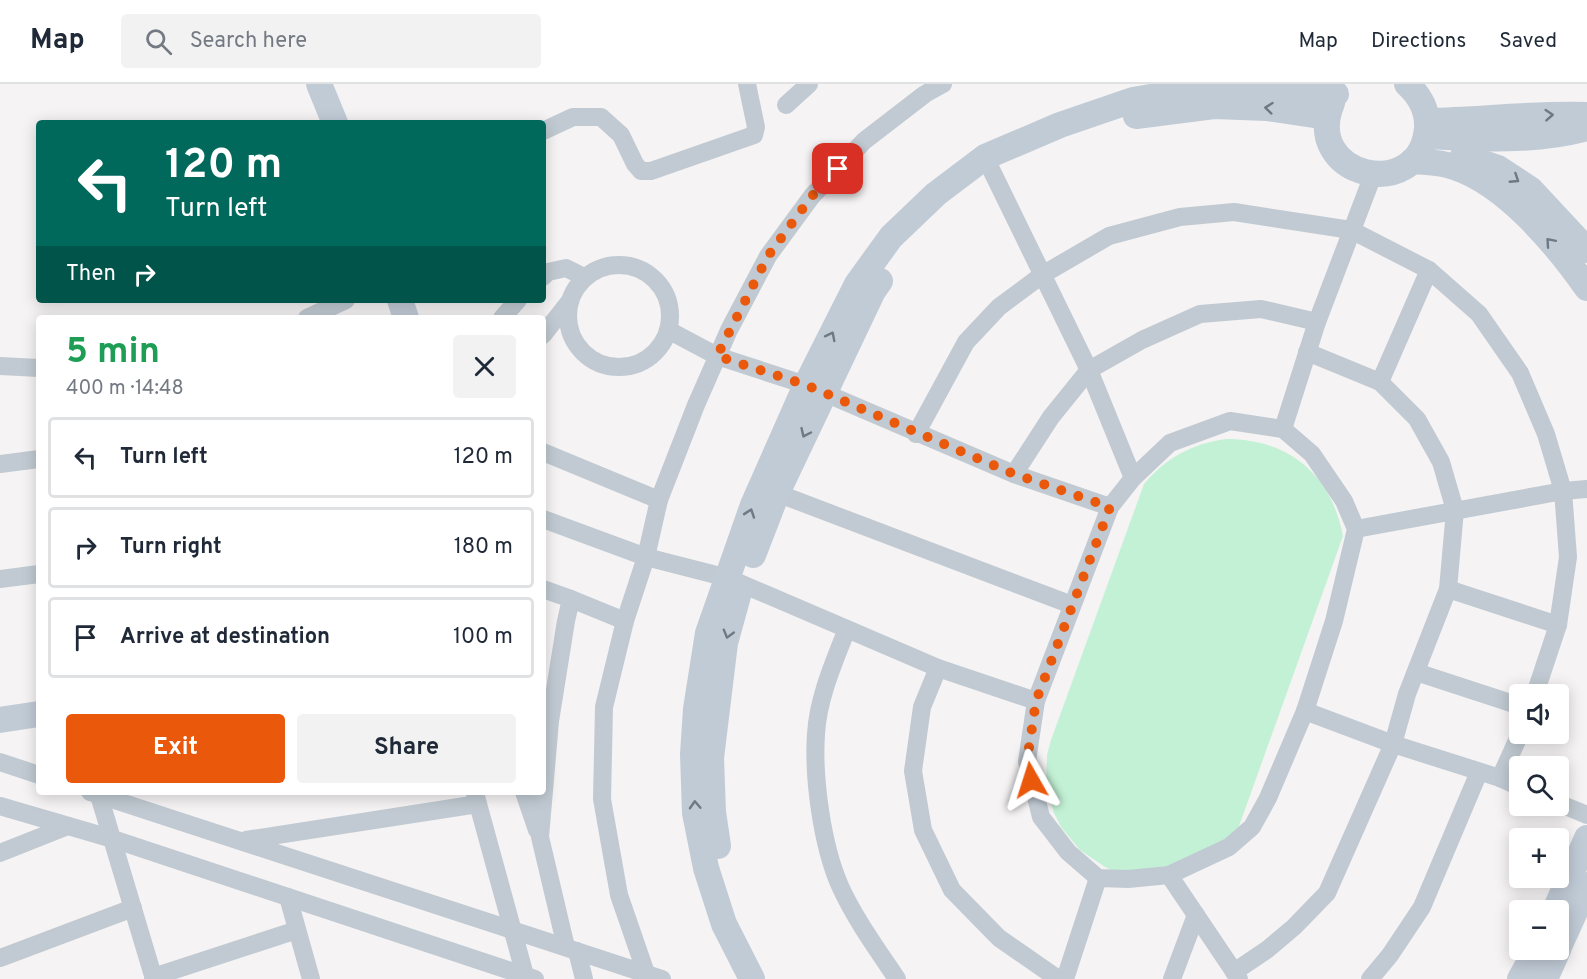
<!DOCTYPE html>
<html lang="en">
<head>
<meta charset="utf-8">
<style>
	:root { --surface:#fff; --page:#f2f2f3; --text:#1f2937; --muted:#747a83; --line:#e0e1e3; --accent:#ea580c }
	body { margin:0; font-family:Overpass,sans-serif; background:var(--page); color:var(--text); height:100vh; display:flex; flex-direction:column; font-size:22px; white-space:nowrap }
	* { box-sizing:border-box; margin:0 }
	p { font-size:20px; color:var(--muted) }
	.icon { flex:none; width:33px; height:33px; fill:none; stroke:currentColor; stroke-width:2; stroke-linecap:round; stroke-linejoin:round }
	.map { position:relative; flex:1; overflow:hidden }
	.panel { position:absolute; left:36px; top:231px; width:510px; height:480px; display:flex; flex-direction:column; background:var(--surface); border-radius:6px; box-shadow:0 3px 15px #0003 }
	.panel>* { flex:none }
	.hud { position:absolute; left:36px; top:36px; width:510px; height:183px; border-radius:6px; box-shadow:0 3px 15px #0003; background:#00695c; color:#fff; overflow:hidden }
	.tools { position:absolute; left:1509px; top:600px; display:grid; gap:12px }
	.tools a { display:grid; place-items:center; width:60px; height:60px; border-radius:6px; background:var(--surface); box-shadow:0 3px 15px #0003; font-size:30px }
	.pin { position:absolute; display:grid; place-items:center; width:51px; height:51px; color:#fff; margin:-26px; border-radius:12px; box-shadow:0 3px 9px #0006 }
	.me { position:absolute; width:66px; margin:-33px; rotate:354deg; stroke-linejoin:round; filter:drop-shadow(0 0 4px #0008) }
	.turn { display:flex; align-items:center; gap:21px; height:126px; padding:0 30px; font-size:27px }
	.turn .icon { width:78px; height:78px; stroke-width:2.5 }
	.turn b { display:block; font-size:42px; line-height:51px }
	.then { display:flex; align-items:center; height:57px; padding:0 30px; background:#0003; gap:12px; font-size:22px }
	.round { display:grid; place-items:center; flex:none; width:63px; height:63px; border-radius:6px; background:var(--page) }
	.headline { display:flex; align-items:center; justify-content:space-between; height:102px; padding:0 30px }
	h1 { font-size:36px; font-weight:700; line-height:45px; color:#1e9e55 }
	.cta { display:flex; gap:12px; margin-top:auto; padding:12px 30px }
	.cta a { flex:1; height:69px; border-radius:6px; background:var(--accent); color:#fff; font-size:24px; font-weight:700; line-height:69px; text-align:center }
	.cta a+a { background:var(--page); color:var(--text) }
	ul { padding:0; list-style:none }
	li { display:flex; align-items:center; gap:18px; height:81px; margin:0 12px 9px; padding:0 18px; border:3px solid var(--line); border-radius:6px }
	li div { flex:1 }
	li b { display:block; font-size:22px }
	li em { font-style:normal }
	header { display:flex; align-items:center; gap:36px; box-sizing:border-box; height:84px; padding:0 30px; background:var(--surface); border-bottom:2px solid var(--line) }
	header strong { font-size:28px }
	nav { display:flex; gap:33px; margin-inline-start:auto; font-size:21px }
	.search { width:420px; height:54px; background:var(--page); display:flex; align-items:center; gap:15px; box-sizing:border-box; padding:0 21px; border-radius:6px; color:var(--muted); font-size:22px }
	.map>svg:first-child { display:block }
	.green { fill:#c3f1d5 }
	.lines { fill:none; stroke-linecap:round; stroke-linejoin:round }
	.street { stroke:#c1cad2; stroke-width:18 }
	.secondary { stroke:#c1cbd6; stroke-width:26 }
	.oneway { stroke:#6e7984 }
	.route { stroke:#ea580c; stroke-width:10; stroke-dasharray:0 18 }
</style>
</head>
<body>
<header>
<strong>Map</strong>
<div class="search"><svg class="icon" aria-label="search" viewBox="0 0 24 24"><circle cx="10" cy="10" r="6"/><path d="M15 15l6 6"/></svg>Search here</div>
<nav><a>Map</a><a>Directions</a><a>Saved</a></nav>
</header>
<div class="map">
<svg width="1587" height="895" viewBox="0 0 1587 895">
	<rect width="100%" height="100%" fill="#f5f3f3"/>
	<path class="green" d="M1226 355C1288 355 1331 390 1343 452L1238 745 1206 777 1119 789 1105 783 1080 766 1061 743 1054 729 1046 701 1047 671 1051 656 1144 400C1167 373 1192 360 1226 355Z"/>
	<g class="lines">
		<g class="street">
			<path d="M786 21 809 0"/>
			<path d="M543 47 573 33H601L621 51 635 80 641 87H651L754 51 756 43 747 0"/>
			<path d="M985 73 1089 286 1133 394"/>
			<circle cx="619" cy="232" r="51"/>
			<path d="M543 193 548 188 566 184 584 193"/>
			<path d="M307 234 346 216"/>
			<path d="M502 234 518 216"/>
			<path d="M670 247 717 272 806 301 1014 390 1110 423"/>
			<path d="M543 251 569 218"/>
			<path d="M0 282 39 284"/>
			<path d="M1380 298 1429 186"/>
			<path d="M1230 337 1283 345 1312 370 1344 417 1356 445 1334 537 1305 627 1268 714 1252 743 1229 763 1169 791 1128 795 1098 794 1068 768 1041 733 1027 677 1036 617 1110 423 1133 394 1170 359Z"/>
			<path d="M1283 345 1317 238 1373 91"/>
			<path d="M916 350 966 258 999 223 1042 191 1109 152 1180 133 1234 128 1351 146 1429 186 1479 230 1520 289 1546 350 1563 407 1568 473 1558 541 1535 610"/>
			<path d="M543 368 659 416"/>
			<path d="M0 380 39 375"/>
			<path d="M1014 390 1051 333 1089 286 1142 256 1200 230 1261 225 1317 238"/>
			<path d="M766 405 1072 521"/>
			<path d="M543 435 646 473 728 494 938 584 1036 617"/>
			<path d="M1356 445 1563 407 1587 405"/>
			<path d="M0 495 39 490"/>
			<path d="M543 505 571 515 566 537 550 637 540 753 566 863"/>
			<path d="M1448 505 1558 541"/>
			<path d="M571 515 625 537"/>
			<path d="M847 545C834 578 818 614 816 650 813 694 822 761 840 802 855 835 877 865 897 895"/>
			<path d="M938 584 922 623 913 687 923 746 952 806 999 854 1058 895"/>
			<path d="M1416 588 1520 622"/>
			<path d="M1305 627 1393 660 1500 694 1520 703"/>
			<path d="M0 678 39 691"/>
			<path d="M1500 694 1520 650"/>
			<path d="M90 708 662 895"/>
			<path d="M98 708 154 895"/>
			<path d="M524 708 537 746"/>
			<path d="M475 709 526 895"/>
			<path d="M1558 719 1587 731"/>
			<path d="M0 722 113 755 535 895"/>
			<path d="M246 756 478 720"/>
			<path d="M0 769 68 742"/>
			<path d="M1169 791 1239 895"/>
			<path d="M288 813 311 895"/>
			<path d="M577 867 584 895"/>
			<path d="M0 874 133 824"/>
			<path d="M1234 888 1268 865 1294 843 1327 809 1393 660 1407 610 1448 505 1455 426 1441 378 1417 335 1380 298 1307 268"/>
			<path d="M153 893 297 846"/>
			<path d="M648 895 619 811 602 715 604 623 625 537 646 473 659 416 696 321 729 246 768 172 812 112 864 57 925 10 943 0"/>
			<path d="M1065 895 1098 794"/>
			<path d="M1172 895 1196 831"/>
			<path d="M1370 895 1390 871 1422 823 1479 688"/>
		</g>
		<g class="secondary">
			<path d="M319 0 335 39"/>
			<path d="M1332 19C1301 94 1421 120 1427 44 1428 26 1420 12 1407 0"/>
			<path d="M1136 32 1214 22 1267 24 1327 33"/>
			<path d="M1428 37C1481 36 1534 29 1587 31"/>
			<path d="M1426 52C1478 55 1537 58 1587 44"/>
			<path d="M1463 72 1498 84 1530 105 1587 166"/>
			<path d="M1412 77C1426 78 1441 78 1454 83 1506 100 1556 160 1587 204"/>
			<path d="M400 216 406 234"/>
			<path d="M753 471 777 409 873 207 880 197"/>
			<path d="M0 636 39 630"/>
			<path d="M718 762 713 728 711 674 725 559 739 508"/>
			<path d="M1555 826 1587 754"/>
			<path d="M1558 865 1587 801"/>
			<path d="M752 895 724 840 706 784 695 729 693 670 696 625 708 549 753 421 806 301 857 200 891 153 936 110 985 73 1060 41 1133 16 1210 3 1272 5 1336 10"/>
			<path d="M1520 895 1536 866"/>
			<path d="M1545 895 1558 866"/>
		</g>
	</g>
	<defs><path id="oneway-chevron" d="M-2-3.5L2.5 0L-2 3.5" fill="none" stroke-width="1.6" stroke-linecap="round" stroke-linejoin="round" transform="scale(1.5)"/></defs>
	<g class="oneway">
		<use href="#oneway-chevron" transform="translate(1269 24) rotate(-174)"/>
		<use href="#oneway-chevron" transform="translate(1549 31) rotate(-4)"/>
		<use href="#oneway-chevron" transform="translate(1515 95) rotate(33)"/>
		<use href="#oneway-chevron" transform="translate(1550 158) rotate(-131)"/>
		<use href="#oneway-chevron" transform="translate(831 252) rotate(-63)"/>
		<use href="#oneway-chevron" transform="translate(805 349) rotate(115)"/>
		<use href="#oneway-chevron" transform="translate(750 429) rotate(-71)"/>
		<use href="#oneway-chevron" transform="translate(728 550) rotate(106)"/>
		<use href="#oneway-chevron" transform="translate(695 721) rotate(-93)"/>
	</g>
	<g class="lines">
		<path class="route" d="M838 85 812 112 768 172 717 272 806 301 1014 390 1110 423 1036 617 1027 677 1031 696"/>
	</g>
</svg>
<div class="tools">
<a><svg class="icon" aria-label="sound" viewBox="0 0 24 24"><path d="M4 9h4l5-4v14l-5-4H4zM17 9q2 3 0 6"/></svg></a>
<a><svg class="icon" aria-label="search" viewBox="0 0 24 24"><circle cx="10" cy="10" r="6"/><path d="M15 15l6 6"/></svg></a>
<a>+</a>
<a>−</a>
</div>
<div class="pin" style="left:838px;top:85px;background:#d93025"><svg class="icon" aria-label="arrive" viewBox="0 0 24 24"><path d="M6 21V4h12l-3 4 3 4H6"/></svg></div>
<svg class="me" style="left:1031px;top:696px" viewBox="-20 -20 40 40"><path d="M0-17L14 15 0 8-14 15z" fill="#ea580c" stroke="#fff" stroke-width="4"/></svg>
<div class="hud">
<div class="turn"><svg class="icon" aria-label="left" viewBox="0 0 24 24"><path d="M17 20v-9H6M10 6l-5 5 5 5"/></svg><div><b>120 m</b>Turn left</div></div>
<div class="then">Then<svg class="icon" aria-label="right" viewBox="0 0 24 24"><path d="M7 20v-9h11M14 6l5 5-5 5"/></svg></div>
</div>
<section class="panel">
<div class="headline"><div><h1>5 min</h1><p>400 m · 14:48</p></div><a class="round"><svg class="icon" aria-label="close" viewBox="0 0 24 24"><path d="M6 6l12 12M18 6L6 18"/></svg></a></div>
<ul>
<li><svg class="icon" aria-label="left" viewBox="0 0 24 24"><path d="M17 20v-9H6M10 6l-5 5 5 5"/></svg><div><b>Turn left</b></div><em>120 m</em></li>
<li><svg class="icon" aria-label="right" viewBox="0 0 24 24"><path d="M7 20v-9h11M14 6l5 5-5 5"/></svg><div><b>Turn right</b></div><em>180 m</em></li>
<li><svg class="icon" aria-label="arrive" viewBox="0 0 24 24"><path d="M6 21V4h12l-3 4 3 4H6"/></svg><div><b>Arrive at destination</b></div><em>100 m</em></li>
</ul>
<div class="cta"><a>Exit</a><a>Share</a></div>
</section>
</div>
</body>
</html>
